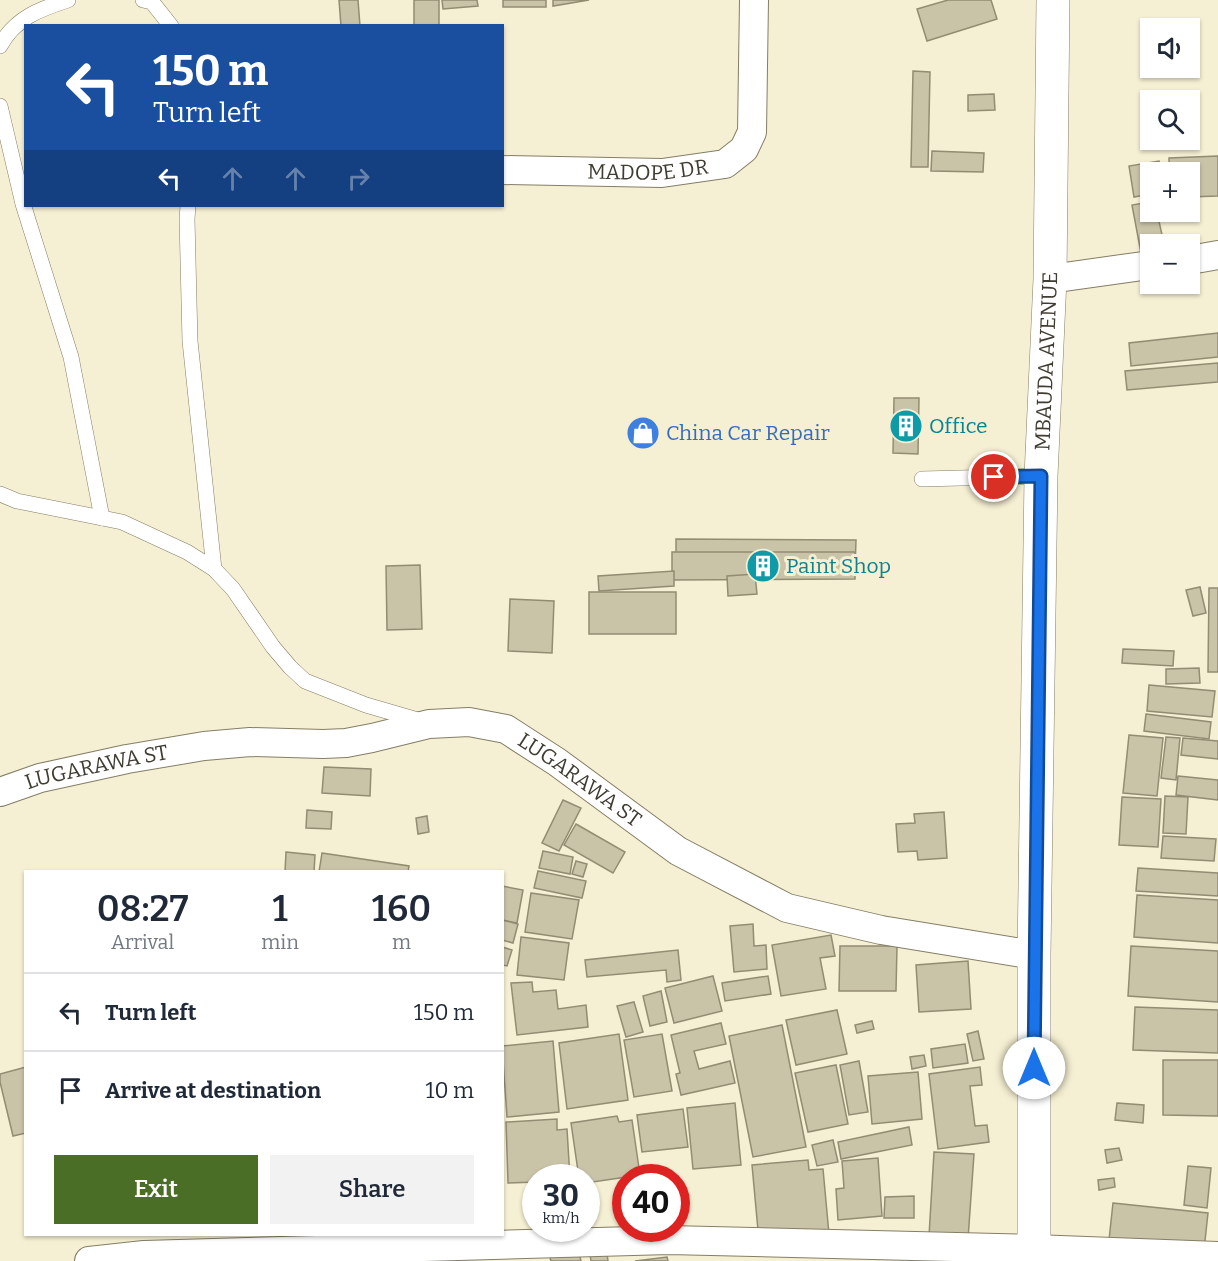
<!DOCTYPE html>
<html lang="en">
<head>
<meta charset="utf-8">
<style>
	:root { --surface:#fff; --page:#f2f2f3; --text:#1f2937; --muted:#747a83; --line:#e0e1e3; --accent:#4b6e26 }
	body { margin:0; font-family:Bitter,serif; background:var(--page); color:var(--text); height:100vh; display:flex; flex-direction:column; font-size:22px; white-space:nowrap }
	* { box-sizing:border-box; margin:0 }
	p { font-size:20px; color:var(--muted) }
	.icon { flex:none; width:33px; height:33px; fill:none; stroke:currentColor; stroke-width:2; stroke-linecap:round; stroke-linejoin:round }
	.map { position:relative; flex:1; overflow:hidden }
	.details { position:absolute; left:24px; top:870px; width:480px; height:366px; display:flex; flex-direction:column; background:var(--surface); border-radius:0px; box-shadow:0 2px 4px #0004 }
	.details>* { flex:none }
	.banner { position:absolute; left:24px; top:24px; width:480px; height:183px; border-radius:0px; box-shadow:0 2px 4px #0004; background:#1a4fa0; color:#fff; overflow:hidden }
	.fabs { position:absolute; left:1140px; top:18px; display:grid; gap:12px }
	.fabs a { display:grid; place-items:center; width:60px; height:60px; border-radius:0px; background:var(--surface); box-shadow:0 2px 4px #0004; font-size:30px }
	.speed { position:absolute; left:522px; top:1164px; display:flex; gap:12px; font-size:30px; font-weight:700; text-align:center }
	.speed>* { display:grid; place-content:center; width:78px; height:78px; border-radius:50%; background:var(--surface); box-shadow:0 2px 4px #0004; line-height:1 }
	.speed small { font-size:15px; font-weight:400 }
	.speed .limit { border:9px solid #d22; background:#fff; color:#111 }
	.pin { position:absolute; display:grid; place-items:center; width:51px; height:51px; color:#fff; margin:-26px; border:3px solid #fff; border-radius:50%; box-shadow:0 2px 6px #0007 }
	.me { position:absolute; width:66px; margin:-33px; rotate:0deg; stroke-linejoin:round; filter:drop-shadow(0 0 4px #0008) }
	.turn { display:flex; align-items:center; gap:21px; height:126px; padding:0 30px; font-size:27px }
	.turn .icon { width:78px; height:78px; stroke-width:2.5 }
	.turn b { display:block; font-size:42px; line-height:51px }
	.lanes { display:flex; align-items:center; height:57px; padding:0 30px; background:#0003; justify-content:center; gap:30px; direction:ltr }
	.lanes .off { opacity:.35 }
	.eta { display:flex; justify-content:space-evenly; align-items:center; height:102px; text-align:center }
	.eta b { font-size:36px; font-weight:600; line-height:42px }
	.action { display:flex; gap:12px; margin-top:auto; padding:12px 30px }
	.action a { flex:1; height:69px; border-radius:0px; background:var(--accent); color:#fff; font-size:24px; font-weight:600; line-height:69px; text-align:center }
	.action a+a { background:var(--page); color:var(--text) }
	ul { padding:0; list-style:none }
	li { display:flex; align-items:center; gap:18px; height:78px; padding:0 30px; border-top:2px solid var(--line) }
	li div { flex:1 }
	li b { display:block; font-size:22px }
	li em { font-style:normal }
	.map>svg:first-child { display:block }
	.building { fill:#c9c3a8; stroke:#928c73; stroke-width:1.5 }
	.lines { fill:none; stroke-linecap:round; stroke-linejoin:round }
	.service-casing { stroke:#847e65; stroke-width:16 }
	.minor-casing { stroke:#847e65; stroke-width:30 }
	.tertiary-casing { stroke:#847e65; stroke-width:34 }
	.service { stroke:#fff; stroke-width:15 }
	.minor { stroke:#fff; stroke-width:28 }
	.tertiary { stroke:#fff; stroke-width:33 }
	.route-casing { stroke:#114b97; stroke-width:15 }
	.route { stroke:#1a73e8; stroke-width:10 }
	.labels { text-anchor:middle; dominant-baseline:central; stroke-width:6; stroke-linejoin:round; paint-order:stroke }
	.street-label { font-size:21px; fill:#3f3c31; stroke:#f5efd3 }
	.culture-label { font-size:21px; fill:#0d838f; stroke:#f5efd3; text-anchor:start }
	.shop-label { font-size:21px; fill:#366cbe; stroke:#f5efd3; text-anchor:start }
</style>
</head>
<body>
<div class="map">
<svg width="1218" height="1261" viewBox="0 0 1218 1261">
	<rect width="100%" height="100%" fill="#f5efd3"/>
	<g class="building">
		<path d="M339 0H358L360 26H341Z"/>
		<rect x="414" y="0" width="25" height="26"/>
		<path d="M442 0H477L478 6 443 9Z"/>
		<rect x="503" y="0" width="43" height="7"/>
		<path d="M553 0H589L553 6Z"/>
		<path d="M948 0H991L997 19 927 41 917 9Z"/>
		<path d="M913 71 930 72 928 167H911Z"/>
		<path d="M994 94 995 110 968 111V95Z"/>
		<path d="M932 151 984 153 983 172 931 171Z"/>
		<path d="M1218 156V196L1190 197V172H1169V158Z"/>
		<path d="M1159 161 1161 172H1150V194L1134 197 1129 166Z"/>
		<path d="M1150 202V212H1157L1164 244H1150V251L1141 253 1132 205Z"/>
		<path d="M1218 333V357L1131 366 1129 343Z"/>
		<path d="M1218 363V382L1127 390 1125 371Z"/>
		<path d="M894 398H919L918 454 893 453Z"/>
		<path d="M676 539 856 540 855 570H676Z"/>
		<path d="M672 552H855V579L672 580Z"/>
		<path d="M420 565 422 629 387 630 386 566Z"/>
		<path d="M674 571V586L599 591 598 576Z"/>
		<path d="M755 574 757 594 728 596 727 576Z"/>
		<path d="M1200 587 1206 613 1193 616 1186 590Z"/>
		<path d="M1209 588H1218V672H1208Z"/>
		<rect x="589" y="592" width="87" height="42"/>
		<path d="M510 599 554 601 552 653 508 651Z"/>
		<path d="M1123 649 1174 651 1173 666 1122 663Z"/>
		<path d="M1199 668 1200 683 1166 684V669Z"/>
		<path d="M1149 685 1215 691 1212 717 1147 711Z"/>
		<path d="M1146 714 1211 722 1209 739 1144 731Z"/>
		<path d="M1129 735 1163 738 1157 796 1123 793Z"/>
		<path d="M1166 737 1180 738 1176 780 1161 778Z"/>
		<path d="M1183 738 1218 741V759L1181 755Z"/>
		<path d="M324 767 371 769 370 796 322 793Z"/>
		<path d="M1178 776 1218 780V800L1176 795Z"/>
		<path d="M1165 796 1188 797 1186 834 1163 833Z"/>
		<path d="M1122 797 1161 799 1158 847 1119 845Z"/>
		<path d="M563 800 581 808 559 851 542 843Z"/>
		<path d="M307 810 332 812 331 829 306 828Z"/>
		<path d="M944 812 947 858 918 860 917 851 898 852 896 824 915 823 914 814Z"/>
		<path d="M427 816 429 832 418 834 416 818Z"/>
		<path d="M576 824 625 852 613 873 564 845Z"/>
		<path d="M1163 836 1216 839 1214 861 1161 858Z"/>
		<path d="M543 851 573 857 570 874 539 868Z"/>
		<path d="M286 852 315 855 314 872H285Z"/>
		<path d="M322 853 409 866 408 872H319Z"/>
		<path d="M576 861 587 864 583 877 572 874Z"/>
		<path d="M1138 868 1218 873V896L1136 891Z"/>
		<path d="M538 871 586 881 582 898 534 888Z"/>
		<path d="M502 886 523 890 517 923 502 920Z"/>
		<path d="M531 893 579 900 572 939 525 932Z"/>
		<path d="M1137 895 1218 900V943L1134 937Z"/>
		<path d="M502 920 518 924 513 943 502 940Z"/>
		<path d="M753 924 754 946 766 945 767 969 734 972 730 926Z"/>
		<path d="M831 935 835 956 820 958 826 989 781 996 772 945Z"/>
		<path d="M521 937 569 943 564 980 517 975Z"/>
		<path d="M840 946H897L896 991H839Z"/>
		<path d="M1131 946 1218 951V1002L1128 996Z"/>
		<path d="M502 947 512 950 507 966 502 965Z"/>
		<path d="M678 950 681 980 667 982 666 970 587 977 585 960Z"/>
		<path d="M968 961 971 1009 919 1012 916 965Z"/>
		<path d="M713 976 722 1011 674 1023 665 988Z"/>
		<path d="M768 976 771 994 725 1001 722 983Z"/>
		<path d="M532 982 533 992 556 990 558 1009 586 1005 588 1027 517 1035 511 983Z"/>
		<path d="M661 991 667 1022 650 1026 643 996Z"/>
		<path d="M634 1002 643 1032 626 1037 617 1006Z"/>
		<path d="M1135 1007 1218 1010V1053L1133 1050Z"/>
		<path d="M837 1010 847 1054 796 1065 786 1020Z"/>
		<path d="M872 1021 874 1029 857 1033 855 1025Z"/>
		<path d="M721 1023 726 1044 694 1051 699 1069 730 1061 735 1083 681 1095 676 1074 680 1073 671 1035Z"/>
		<path d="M782 1025 806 1147 753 1157 729 1036Z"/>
		<path d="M978 1031 984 1059 973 1061 967 1034Z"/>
		<path d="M619 1034 628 1100 567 1109 559 1043Z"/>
		<path d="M662 1034 672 1091 634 1097 624 1040Z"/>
		<path d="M553 1041 559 1112 507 1117 502 1046Z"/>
		<path d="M965 1044 968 1063 933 1068 931 1049Z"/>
		<path d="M924 1055 926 1066 912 1069 910 1057Z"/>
		<path d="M1163 1060H1218V1116L1163 1115Z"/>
		<path d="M859 1061 868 1112 849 1115 840 1065Z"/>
		<path d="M836 1065 848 1124 808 1132 795 1073Z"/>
		<path d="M26 1067V1133L13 1136 0 1082V1074Z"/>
		<path d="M980 1067 982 1085 970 1086 975 1126 987 1125 989 1142 938 1149 929 1074Z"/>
		<path d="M918 1072 922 1119 872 1124 868 1076Z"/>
		<path d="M735 1103 741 1165 693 1169 687 1108Z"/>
		<path d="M1117 1103 1144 1105 1143 1123 1115 1120Z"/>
		<path d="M683 1109 688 1147 642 1152 637 1115Z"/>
		<path d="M617 1116 619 1122 632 1120 640 1175 586 1183V1178H579L571 1123Z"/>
		<path d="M557 1119V1130L567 1129 570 1178H536V1182L508 1183 506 1122Z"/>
		<path d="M909 1127 912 1145 841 1159 838 1142Z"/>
		<path d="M833 1140 838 1162 817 1166 812 1145Z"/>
		<path d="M1119 1148 1122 1160 1107 1163 1105 1150Z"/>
		<path d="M934 1152 974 1154 968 1239 929 1236Z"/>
		<path d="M878 1158 882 1216 838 1220 836 1189 844 1188 842 1161Z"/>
		<path d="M808 1160 809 1170 823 1169 829 1234 759 1241 752 1165Z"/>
		<path d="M1188 1166 1211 1168 1207 1208 1184 1205Z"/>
		<path d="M1114 1178 1115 1187 1099 1190 1098 1180Z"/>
		<path d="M914 1196V1218H884L885 1197Z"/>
		<path d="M1113 1203 1208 1213 1204 1250 1109 1240Z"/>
		<path d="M606 1246 608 1261H591L589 1248Z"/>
		<path d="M578 1248 581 1261H551L549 1254Z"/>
		<path d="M667 1257 668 1261H635Z"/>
	</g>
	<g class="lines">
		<defs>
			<g id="service">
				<path d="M143 0 152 2 171 26"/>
				<path d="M0 46C15 18 40 9 68 0"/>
				<path d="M0 106 23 204 71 357 102 518"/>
				<path d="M188 206 187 219 190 341 214 569"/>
				<path d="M922 479 1041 476"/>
				<path d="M0 494 17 501 122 522 187 552 214 569 233 589 273 647 290 667 305 681 366 705 421 721"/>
			</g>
			<g id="minor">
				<path id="s1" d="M502 170 662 173 725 164 744 149 752 132 754 0"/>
				<path d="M1190 260 1218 255"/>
				<path d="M1050 279 1150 265"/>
				<path id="s2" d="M0 792 40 778 127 759 204 746 250 742 323 744 346 743 372 738 429 724 469 722 506 729 557 762 678 851 787 908 881 930 1034 955"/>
				<path d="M89 1261 144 1255 669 1240 1034 1249 1218 1256"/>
			</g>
			<g id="tertiary">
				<path id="s3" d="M1034 1261V955L1041 476 1050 279 1053 0"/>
			</g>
		</defs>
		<use href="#service" class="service-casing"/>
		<use href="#minor" class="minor-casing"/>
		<use href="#tertiary" class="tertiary-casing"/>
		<use href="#service" class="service"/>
		<use href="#minor" class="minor"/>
		<use href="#tertiary" class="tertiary"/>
	</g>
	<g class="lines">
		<defs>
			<path id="route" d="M994 477 1041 476 1034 1068"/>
		</defs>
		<use href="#route" class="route-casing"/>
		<use href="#route" class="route"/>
	</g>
	<defs>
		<symbol id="building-disc" viewBox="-11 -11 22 22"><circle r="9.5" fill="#0f9aa8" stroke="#f5efd3"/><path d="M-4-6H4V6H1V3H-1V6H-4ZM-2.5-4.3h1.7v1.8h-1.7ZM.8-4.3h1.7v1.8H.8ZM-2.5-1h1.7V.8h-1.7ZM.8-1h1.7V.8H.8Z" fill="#fff"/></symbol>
		<symbol id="shop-disc" viewBox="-11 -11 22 22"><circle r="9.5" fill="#3f7fe0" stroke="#f5efd3"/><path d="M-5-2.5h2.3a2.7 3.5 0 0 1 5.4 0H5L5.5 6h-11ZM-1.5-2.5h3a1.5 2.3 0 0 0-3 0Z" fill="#fff"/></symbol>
	</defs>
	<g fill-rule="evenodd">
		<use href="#building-disc" x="887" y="407" width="38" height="38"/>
		<use href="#shop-disc" x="624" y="414" width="38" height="38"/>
		<use href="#building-disc" x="744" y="547" width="38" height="38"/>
	</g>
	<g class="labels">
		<g class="street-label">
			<text stroke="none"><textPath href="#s1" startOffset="146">MADOPE DR</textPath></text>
			<text stroke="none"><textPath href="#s3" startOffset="900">MBAUDA AVENUE</textPath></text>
			<text stroke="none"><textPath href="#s2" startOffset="100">LUGARAWA ST</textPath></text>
			<text stroke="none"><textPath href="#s2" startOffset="604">LUGARAWA ST</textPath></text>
		</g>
		<g class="culture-label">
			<text x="929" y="426">Office</text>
			<text x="786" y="566">Paint Shop</text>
		</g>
		<g class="shop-label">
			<text x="666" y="433">China Car Repair</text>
		</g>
	</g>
</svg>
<div class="fabs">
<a><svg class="icon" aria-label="sound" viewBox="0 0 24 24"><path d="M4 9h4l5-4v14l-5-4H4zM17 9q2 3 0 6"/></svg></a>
<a><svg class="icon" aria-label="search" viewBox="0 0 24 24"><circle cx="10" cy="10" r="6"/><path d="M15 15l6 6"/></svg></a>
<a>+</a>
<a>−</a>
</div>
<div class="speed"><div>30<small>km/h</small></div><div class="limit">40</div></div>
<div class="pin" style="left:994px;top:477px;background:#d93025"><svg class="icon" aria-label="arrive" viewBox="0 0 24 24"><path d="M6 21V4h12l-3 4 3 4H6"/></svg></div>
<svg class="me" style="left:1034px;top:1068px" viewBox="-20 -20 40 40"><circle r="19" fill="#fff"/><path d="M0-13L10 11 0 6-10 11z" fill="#1a73e8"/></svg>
<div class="banner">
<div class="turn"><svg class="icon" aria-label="left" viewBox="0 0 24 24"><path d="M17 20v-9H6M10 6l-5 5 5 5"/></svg><div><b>150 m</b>Turn left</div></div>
<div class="lanes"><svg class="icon" aria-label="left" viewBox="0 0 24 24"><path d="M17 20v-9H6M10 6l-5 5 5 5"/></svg><svg class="icon off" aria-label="ahead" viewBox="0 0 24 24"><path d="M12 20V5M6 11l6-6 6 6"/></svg><svg class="icon off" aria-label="ahead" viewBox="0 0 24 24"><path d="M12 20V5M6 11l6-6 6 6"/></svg><svg class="icon off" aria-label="right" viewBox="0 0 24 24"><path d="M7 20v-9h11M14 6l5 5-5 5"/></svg></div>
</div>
<section class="details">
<div class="eta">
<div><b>08:27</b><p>Arrival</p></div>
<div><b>1</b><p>min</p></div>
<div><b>160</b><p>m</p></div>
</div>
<ul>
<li><svg class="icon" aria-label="left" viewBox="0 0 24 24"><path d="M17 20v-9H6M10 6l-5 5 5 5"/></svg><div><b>Turn left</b></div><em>150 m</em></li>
<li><svg class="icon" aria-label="arrive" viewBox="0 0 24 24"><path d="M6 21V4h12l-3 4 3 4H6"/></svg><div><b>Arrive at destination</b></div><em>10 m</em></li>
</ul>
<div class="action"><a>Exit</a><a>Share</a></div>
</section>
</div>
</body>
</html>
